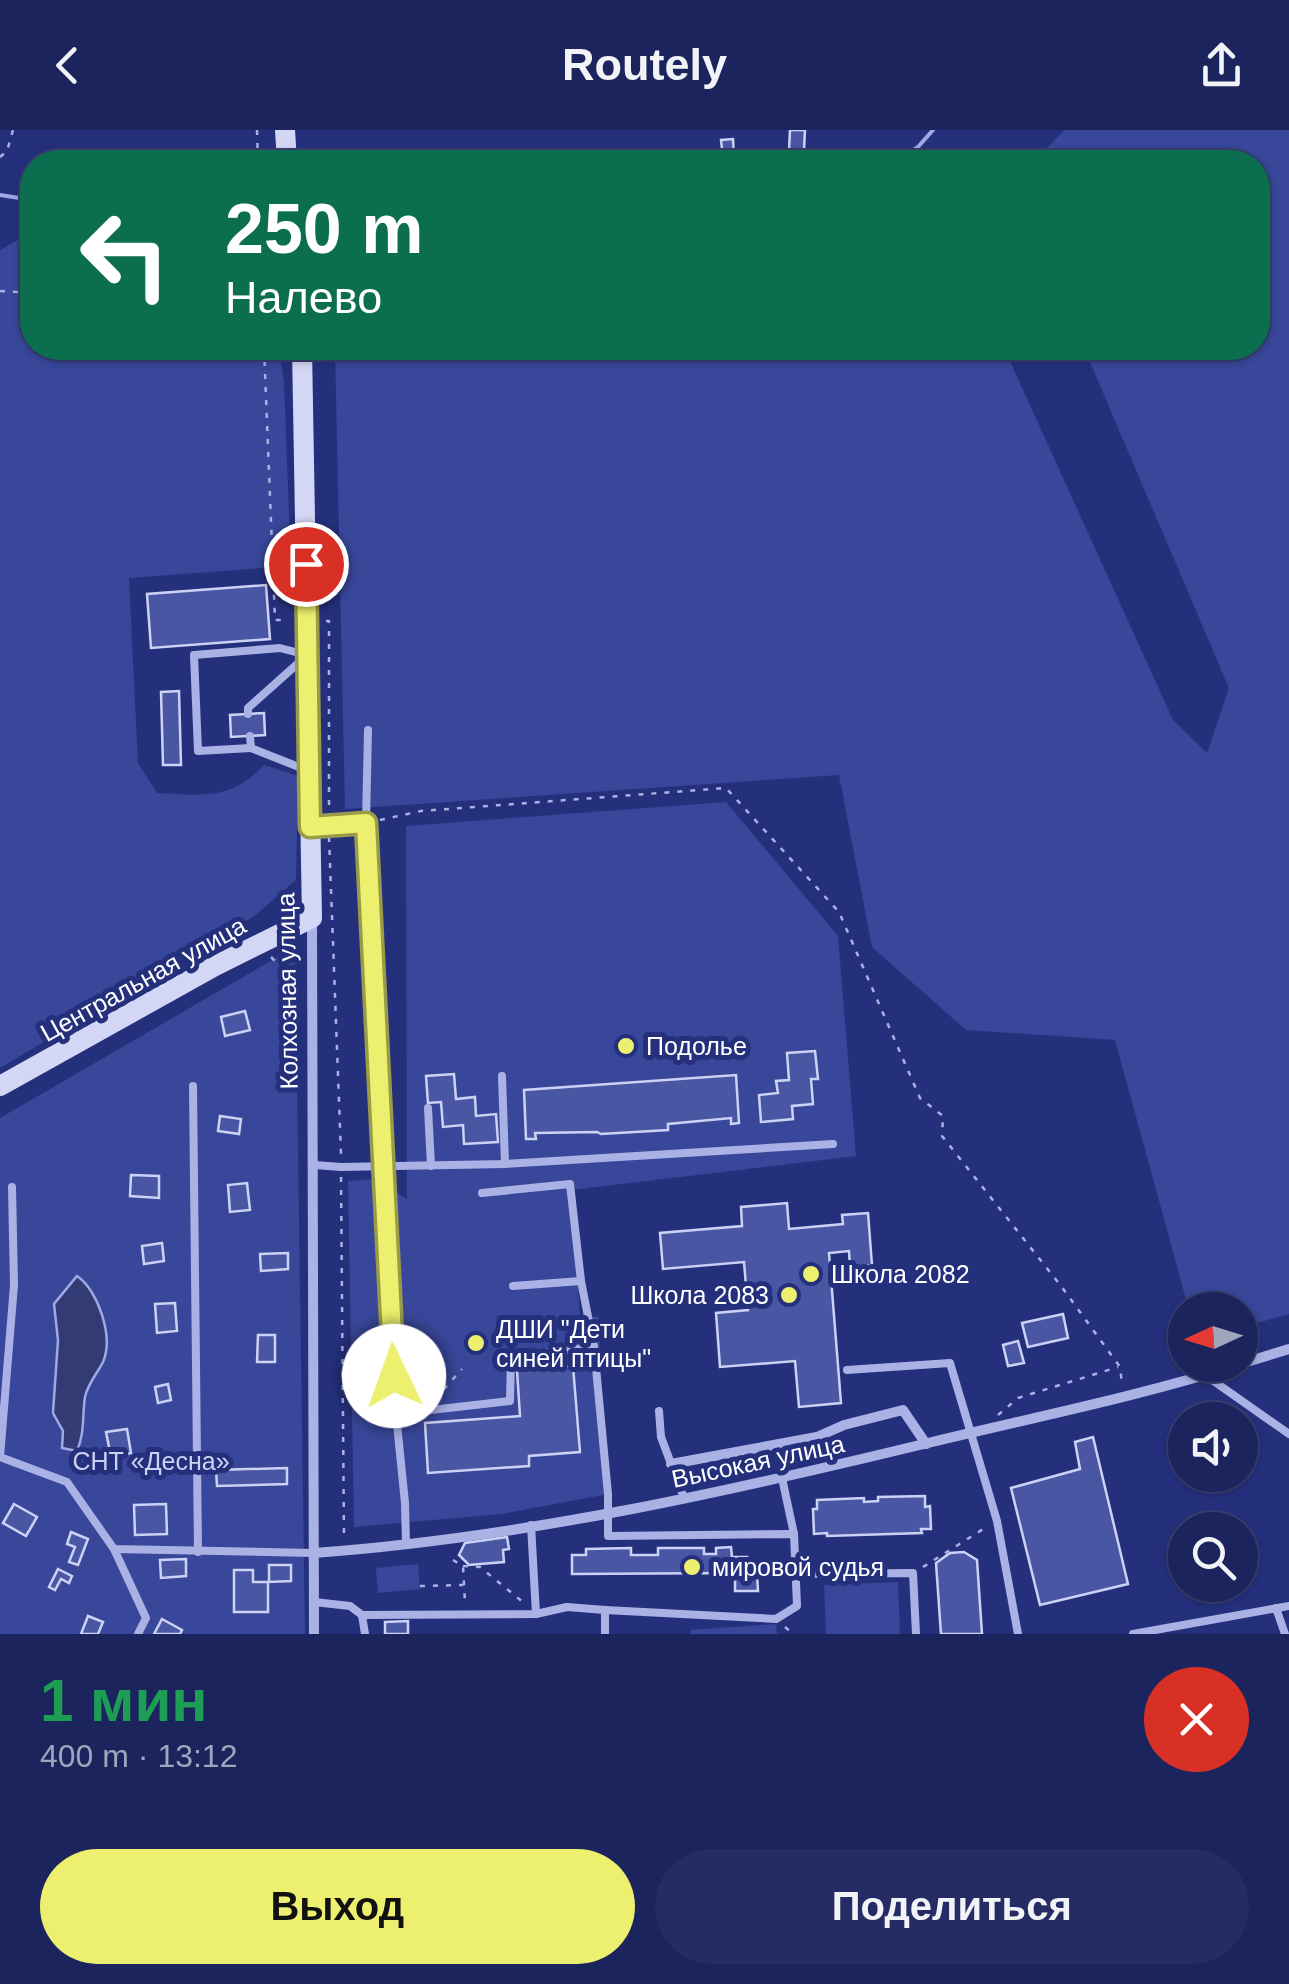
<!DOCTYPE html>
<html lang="ru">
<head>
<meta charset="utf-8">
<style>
	:root { --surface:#1c245e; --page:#252c64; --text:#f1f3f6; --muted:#a0a4bc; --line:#3a4173; --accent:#edef6e }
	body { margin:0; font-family:Arial,sans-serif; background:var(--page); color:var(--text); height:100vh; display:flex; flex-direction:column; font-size:38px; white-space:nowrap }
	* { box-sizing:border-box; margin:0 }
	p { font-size:32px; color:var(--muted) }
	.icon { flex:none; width:55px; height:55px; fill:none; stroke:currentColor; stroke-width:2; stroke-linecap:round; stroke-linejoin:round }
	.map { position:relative; height:1504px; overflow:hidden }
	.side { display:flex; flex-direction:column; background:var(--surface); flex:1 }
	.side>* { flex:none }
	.guide { position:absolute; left:20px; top:20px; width:1250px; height:210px; border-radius:40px; box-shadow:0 2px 8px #0004,0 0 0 2px var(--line); background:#0b6e4f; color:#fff; overflow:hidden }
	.needle { width:65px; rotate:266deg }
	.controls { position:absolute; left:1168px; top:1162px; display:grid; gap:20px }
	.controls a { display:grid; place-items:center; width:90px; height:90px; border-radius:50%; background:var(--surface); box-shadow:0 2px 8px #0004,0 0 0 2px var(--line); font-size:50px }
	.pin { position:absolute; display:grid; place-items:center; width:85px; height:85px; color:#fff; margin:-42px; border:5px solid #fff; border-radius:50%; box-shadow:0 2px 10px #0007 }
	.me { position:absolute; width:110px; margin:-55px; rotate:357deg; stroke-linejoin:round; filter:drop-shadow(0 0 8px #0008) }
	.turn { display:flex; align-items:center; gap:35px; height:210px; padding:0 40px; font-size:45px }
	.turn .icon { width:130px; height:130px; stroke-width:2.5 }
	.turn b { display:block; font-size:70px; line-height:85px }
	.round { display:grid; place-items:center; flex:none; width:105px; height:105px; border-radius:52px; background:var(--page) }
	.headline { display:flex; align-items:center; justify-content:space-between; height:170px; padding:0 40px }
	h1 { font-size:60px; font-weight:700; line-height:75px; color:#1e9e55 }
	.cta { display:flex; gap:20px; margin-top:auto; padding:20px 40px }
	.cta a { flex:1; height:115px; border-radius:60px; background:var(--accent); color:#111; font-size:40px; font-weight:700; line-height:115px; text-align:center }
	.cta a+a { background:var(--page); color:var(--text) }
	header { display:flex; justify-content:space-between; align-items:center; height:130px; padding:0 40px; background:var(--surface); font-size:45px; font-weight:700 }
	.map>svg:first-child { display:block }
	.green { fill:#38479a }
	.water { fill:#323b74; stroke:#9ea9e6; stroke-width:2.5 }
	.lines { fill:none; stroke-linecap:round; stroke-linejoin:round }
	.stream { stroke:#9ea9e6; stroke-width:4 }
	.building { fill:#4956a4; stroke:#ccd2f4; stroke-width:2.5 }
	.path { stroke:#aab2e5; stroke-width:2.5; stroke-dasharray:5 8; stroke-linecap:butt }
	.lane { stroke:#aab2e5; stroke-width:8 }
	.street { stroke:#aab2e5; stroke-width:10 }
	.secondary { stroke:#d3d7f5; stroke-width:20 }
	.route-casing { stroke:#9a9b48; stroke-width:25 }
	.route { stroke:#edef6e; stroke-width:18 }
	.poi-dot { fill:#edef6e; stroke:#25307d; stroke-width:4 }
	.labels { text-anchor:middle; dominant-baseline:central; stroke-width:10; stroke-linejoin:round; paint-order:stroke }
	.street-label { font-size:25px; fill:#fff; stroke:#25307d }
	.poi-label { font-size:25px; fill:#fff; stroke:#25307d; text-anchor:start }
	.park-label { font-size:25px; fill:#ccd2f4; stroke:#25307d }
</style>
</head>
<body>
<header><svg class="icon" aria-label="back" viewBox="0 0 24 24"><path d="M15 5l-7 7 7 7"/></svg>Routely<svg class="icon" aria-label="share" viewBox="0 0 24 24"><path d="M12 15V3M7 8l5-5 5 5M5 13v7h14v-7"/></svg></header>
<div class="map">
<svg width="1289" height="1504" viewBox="0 0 1289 1504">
	<rect width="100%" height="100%" fill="#25307d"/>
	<g class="green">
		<path d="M1064 0H1289V1184L1240 1198V1180H1189L1115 910 966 900 872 817 839 645 345 679 335 218H1004L1173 590 1207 623 1229 558 1084 218H1258V32H1034Z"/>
		<path d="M32 102V218H279L284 253 291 436 129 448 138 633 157 663C203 665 230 671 264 635L298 646 296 750 253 787 0 938V120Z"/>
		<path d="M726 672 838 806 856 1026 571 1060 580 1185 599 1187 602 1303 608 1364 502 1384 354 1397 348 1051 373 1049 407 1069 406 696Z"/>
		<path d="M295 817 305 1504H0V988Z"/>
		<path d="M418 1434 420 1459 378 1463 376 1438Z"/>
		<path d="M898 1452 900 1504H826L824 1455Z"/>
		<path d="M776 1494 777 1504H691V1500Z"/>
	</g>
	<path class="water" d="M77 1146C98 1160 114 1207 103 1232 97 1244 88 1253 85 1267 82 1287 85 1302 77 1321L62 1318 63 1301 53 1283 58 1210 54 1174Z"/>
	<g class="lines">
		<g class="stream">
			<path d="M896 32 918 17 933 0"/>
			<path d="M0 65 32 70"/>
		</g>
	</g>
	<g class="building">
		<path d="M790 0H805L804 20H789Z"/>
		<path d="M733 9 734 27 723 28 721 10Z"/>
		<path d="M266 455 270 509 151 518 147 464Z"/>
		<path d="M179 561 181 635H163L161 562Z"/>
		<path d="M264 583 265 605 231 607 230 585Z"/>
		<path d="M245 881 250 900 225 906 221 887Z"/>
		<path d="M815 921 818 949H811L813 974 792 976 793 989 761 992 759 965 778 963 776 951 789 950 787 923Z"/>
		<path d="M454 944 456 969 475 967 476 986 496 984 498 1012 464 1014 463 995 443 997 441 972 428 973 426 946Z"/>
		<path d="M736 945 739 993 731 994V988L668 994V1000L601 1004 597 1002 535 1003 536 1009H526L524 960Z"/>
		<path d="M220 986 241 989 239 1004 218 1001Z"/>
		<path d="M131 1045 159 1046V1068L130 1066Z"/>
		<path d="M247 1053 250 1080 230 1082 228 1055Z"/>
		<path d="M787 1073 789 1099 843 1094 842 1085 868 1083 872 1135 850 1137 849 1121 829 1123 841 1273 799 1277 795 1231 720 1237 716 1183 748 1180 744 1132 663 1139 660 1103 742 1096 741 1077Z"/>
		<path d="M162 1113 164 1131 144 1134 142 1116Z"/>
		<path d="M288 1123V1139L261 1141 260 1124Z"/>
		<path d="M175 1173 177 1201 157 1203 155 1174Z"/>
		<path d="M1063 1184 1068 1208 1028 1217 1022 1193Z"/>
		<path d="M258 1205H275V1232H257Z"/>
		<path d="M1018 1211 1024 1233 1008 1236 1003 1215Z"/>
		<path d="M573 1236 580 1322 529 1326V1336L428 1343 425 1293 520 1286 517 1240Z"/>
		<path d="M168 1254 171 1270 158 1273 155 1257Z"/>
		<path d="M127 1299 131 1323 111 1327 106 1302Z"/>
		<path d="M1093 1307 1128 1454 1040 1475 1011 1358 1080 1339 1075 1312Z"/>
		<path d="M287 1338V1354L217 1356 216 1340Z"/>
		<path d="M925 1366V1377L930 1376 931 1399H921L922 1403 827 1406V1403L814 1404 813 1379H817V1370L864 1368V1372L878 1371V1367Z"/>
		<path d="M14 1374 37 1387 26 1406 3 1393Z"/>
		<path d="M166 1374 167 1404 135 1405 134 1375Z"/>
		<path d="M71 1402 88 1409 78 1435 69 1432 75 1417 67 1414Z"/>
		<path d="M507 1407 509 1419 503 1420 504 1432 469 1435 459 1425 465 1413Z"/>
		<path d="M731 1417 732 1427H747V1442H757L758 1461H735V1443L572 1444V1425H586V1419L631 1418V1425H658V1418H704V1424H716V1418Z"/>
		<path d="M964 1422 977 1430 982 1504H941L936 1433 950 1423Z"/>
		<path d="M186 1429V1446L161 1448 160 1430Z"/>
		<path d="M269 1435H291V1451L269 1452Z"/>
		<path d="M58 1439 72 1446 69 1453 61 1449 55 1460 49 1457Z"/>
		<path d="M234 1440H253V1452H268V1482H234Z"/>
		<path d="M88 1486 103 1492 98 1504H81Z"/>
		<path d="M162 1489 182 1500 180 1504H154Z"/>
		<path d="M408 1491V1504H385V1492Z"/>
	</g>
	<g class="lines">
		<g class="path">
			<path d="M257 0 258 32"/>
			<path d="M0 27 7 21 13 0"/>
			<path d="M0 161 32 163"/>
			<path d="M264 218 275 490H288"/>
			<path d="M326 491H329V684"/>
			<path d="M380 690 421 681 726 658 839 782 920 968 943 986 942 1006 1061 1156 1120 1237 1122 1254"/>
			<path d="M329 707 341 1024"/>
			<path d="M271 827 281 837 282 845 295 844"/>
			<path d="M341 1047 344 1409"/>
			<path d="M435 1269 462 1239"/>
			<path d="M998 1285 1018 1268 1118 1237"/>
			<path d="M453 1430 463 1436 465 1473"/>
			<path d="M463 1436 480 1437 524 1473"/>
			<path d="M923 1437 988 1396"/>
			<path d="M420 1456 463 1455"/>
			<path d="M785 1497 793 1504"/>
		</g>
		<g class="lane">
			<path d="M248 584V578L304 528"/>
			<path d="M368 600 366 693 396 1284"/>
			<path d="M250 606 251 618 309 641"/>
			<path d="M251 618 198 621 194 525 280 518 303 524"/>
			<path d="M314 697 366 693"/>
			<path d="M502 946 505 1034"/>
			<path d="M193 956 198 1422"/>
			<path d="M428 978 431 1036"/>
			<path d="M314 1035 341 1037 505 1034 833 1014"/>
			<path d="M482 1063 570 1054 581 1151 594 1217 608 1364V1406L794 1404 797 1476 776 1489 605 1480V1504"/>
			<path d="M513 1156 581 1151"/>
			<path d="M847 1240 950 1233 997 1391 1018 1504"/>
			<path d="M1205 1245 1289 1304"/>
			<path d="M659 1281 661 1307 684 1368"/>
			<path d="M0 1327 67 1352 114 1419 314 1423"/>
			<path d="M0 1327 14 1155 12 1057"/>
			<path d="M782 1348 794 1404"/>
			<path d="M531 1395 536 1484"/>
			<path d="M406 1415 405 1373 396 1284 510 1271 511 1226 594 1217"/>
			<path d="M114 1419 146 1488 138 1504"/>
			<path d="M795 1444 913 1443 916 1504"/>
			<path d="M314 1472 350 1476 362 1485 365 1504"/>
			<path d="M1276 1478 1285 1504"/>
			<path d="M362 1485 536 1484 567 1477 605 1480"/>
			<path d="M1133 1504 1289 1476"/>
		</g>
		<g class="street">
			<path d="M312 789 314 1504"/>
			<path d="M1240 1234 1289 1219"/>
			<path d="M671 1334 817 1307 844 1295 903 1280 926 1314"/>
			<path d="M314 1423C521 1408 726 1362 928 1313 1031 1288 1136 1267 1238 1235"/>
		</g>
		<g class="secondary">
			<path d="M285 0 287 32"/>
			<path d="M0 956 215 836 312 788 302 218"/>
		</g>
	</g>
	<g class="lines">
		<defs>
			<path id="route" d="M306 434 310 697 366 693 394 1246"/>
		</defs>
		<use href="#route" class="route-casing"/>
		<use href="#route" class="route"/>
	</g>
	<g class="poi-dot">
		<circle cx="626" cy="916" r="10"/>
		<circle cx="811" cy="1144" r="10"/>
		<circle cx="789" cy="1165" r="10"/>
		<circle cx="476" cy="1213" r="10"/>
		<circle cx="692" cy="1437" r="10"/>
	</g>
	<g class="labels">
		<g class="street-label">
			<text transform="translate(143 849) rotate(-29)">Центральная улица</text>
			<text transform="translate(287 861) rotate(-91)">Колхозная улица</text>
			<text transform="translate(758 1331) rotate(-12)">Высокая улица</text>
		</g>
		<g class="poi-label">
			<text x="646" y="916">Подолье</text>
			<text x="831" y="1144">Школа 2082</text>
			<text x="769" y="1165" text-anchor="end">Школа 2083</text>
			<text x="496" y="1199">ДШИ "Дети<tspan x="496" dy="29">синей птицы"</tspan></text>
			<text x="712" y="1437">мировой судья</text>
		</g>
		<g class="park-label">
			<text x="151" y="1331">СНТ «Десна»</text>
		</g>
	</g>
</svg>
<div class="controls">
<a><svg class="needle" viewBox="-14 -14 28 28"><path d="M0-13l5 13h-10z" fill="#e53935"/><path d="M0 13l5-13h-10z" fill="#a0a4bc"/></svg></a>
<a><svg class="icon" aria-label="sound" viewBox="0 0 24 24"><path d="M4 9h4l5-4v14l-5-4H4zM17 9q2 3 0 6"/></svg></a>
<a><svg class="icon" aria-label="search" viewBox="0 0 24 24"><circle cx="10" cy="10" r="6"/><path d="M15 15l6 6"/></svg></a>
</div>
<div class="pin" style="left:306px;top:434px;background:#d93025"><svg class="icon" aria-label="arrive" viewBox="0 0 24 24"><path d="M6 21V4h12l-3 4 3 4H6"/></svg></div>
<svg class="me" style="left:394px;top:1246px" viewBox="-20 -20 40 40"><circle r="19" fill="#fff"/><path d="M0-13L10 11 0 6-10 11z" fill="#edef6e"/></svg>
<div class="guide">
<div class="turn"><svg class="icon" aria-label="left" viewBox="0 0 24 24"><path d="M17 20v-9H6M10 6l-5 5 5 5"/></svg><div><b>250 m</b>Налево</div></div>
</div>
</div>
<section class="side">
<div class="headline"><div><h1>1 мин</h1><p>400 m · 13:12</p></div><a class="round" style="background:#d93025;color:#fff"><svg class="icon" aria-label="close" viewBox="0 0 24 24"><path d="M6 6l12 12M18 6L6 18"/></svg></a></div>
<div class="cta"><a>Выход</a><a>Поделиться</a></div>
</section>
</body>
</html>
